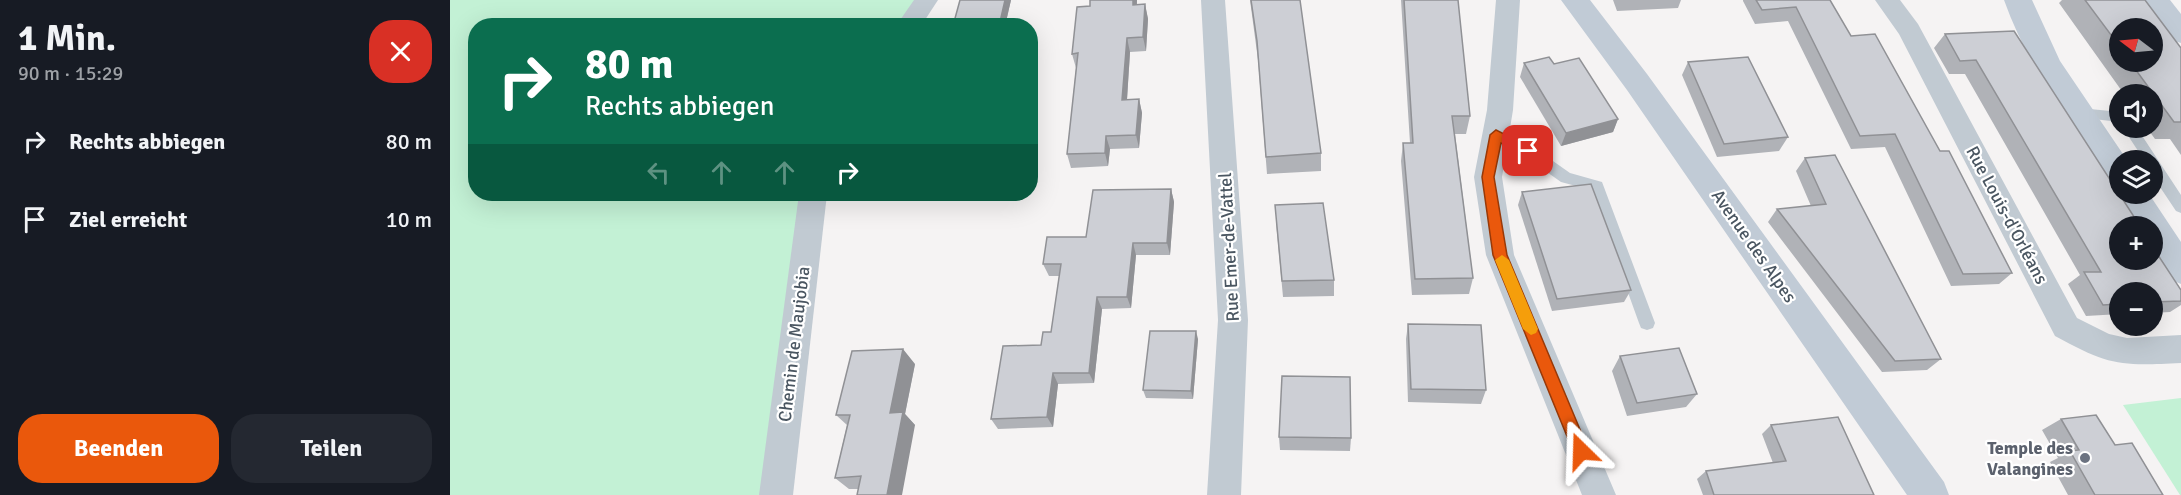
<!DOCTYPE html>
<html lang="de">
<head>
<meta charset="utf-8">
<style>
	:root { --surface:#171b24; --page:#242831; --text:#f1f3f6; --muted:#9ea1a6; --accent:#ea580c }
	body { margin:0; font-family:Signika,sans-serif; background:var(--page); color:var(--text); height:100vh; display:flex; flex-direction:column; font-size:22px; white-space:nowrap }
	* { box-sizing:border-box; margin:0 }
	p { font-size:20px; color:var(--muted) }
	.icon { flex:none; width:33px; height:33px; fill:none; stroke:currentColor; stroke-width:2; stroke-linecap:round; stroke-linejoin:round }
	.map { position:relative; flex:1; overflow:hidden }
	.sheet { display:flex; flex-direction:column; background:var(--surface); width:450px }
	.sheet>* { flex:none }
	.banner { position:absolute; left:18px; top:18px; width:570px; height:183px; border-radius:24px; box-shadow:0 6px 24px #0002; background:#0b6e4f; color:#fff; overflow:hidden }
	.needle { width:39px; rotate:286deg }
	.buttons { position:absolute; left:1659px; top:18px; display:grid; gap:12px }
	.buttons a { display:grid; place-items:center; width:54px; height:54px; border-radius:50%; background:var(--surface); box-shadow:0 6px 24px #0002; font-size:30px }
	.pin { position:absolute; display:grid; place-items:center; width:51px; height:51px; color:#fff; margin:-26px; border-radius:12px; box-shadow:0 3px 9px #0006 }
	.me { position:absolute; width:66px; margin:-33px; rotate:338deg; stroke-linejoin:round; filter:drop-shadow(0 0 4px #0008) }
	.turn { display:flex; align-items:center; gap:21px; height:126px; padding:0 18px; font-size:27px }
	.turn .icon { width:78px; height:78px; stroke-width:2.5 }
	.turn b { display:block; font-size:42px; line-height:51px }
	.lanes { display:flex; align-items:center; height:57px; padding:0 18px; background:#0003; justify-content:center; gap:30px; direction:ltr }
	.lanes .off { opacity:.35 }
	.round { display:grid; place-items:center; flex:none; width:63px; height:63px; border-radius:24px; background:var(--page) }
	.summary { display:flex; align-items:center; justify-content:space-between; height:102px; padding:0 18px }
	h1 { font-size:36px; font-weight:800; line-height:45px }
	.button { display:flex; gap:12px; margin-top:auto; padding:12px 18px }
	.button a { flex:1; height:69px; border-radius:24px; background:var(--accent); color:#fff; font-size:24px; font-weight:800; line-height:69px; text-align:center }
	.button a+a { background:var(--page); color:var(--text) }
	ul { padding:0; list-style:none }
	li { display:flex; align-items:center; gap:18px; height:78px; padding:0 18px }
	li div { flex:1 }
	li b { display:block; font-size:22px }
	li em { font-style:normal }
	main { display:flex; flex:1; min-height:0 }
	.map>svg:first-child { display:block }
	.green { fill:#c3f1d5 }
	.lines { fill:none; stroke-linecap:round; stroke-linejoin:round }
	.service { fill:#c1cad2; fill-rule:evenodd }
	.minor { fill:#c1cad2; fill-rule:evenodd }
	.secondary { fill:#c1cbd6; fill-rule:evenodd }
	.wall { fill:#b0b2b7; fill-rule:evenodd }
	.shaded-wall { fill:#909195 }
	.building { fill:#cdcfd5; stroke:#909195; stroke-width:1.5 }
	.route { fill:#ea580c; stroke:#983908; stroke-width:1.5 }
	.slow { fill:#f59e0b }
	.worship-dot { fill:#6b7280; stroke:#fff; stroke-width:2 }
	.labels { text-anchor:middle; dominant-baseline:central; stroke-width:4.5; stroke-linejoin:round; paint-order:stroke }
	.street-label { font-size:18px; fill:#4a5661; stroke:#fff }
	.worship-label { font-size:18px; font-weight:bold; fill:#5b616d; stroke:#fff; text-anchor:end }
</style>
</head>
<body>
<main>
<section class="sheet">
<div class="summary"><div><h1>1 Min.</h1><p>90 m · 15:29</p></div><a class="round" style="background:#d93025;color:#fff"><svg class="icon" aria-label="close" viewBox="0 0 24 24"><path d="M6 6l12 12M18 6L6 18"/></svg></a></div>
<ul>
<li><svg class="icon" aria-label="right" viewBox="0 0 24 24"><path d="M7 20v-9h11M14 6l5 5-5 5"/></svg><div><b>Rechts abbiegen</b></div><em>80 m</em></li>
<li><svg class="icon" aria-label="arrive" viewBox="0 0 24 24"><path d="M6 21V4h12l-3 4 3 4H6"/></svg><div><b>Ziel erreicht</b></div><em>10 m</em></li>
</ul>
<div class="button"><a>Beenden</a><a>Teilen</a></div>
</section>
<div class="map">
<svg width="1731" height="495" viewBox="0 0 1731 495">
	<rect width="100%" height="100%" fill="#f5f3f3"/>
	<g class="green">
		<path d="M0 0H466L452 25 26 26V194H354L316 495H0Z"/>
		<path d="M1731 398V495H1730L1673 405Z"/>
	</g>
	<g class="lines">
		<g class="service">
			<path d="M1630 108 1670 112V122L1625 117 1623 113Z"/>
			<path d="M1673 128H1687L1731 195V213L1726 211 1702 175V160H1694Z"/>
			<path d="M1046 130 1083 147 1120 173 1152 182 1205 323 1203 328 1197 330 1191 328 1189 323 1141 190 1111 182 1073 155 1041 139 1039 135 1041 131Z"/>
		</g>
		<g class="minor">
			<path d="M464 0H488L471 26H446Z"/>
			<path d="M751 0H775L798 320 791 495H757L768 320Z"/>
			<path d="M1046 0H1070L1063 110 1052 177 1064 255 1166 495H1132L1036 255 1024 177 1037 110Z"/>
			<path d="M1425 0H1450L1468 24 1627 318 1659 334 1677 338 1731 335V363C1670 366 1660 366 1605 336L1449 34Z"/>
			<path d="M349 194H377L343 495H309Z"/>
		</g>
		<g class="secondary">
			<path d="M1111 0H1140L1197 74 1494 482 1499 495H1457L1177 90Z"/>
			<path d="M1554 0H1582L1610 61 1677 160H1670V187L1659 184C1620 124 1578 67 1554 0Z"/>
			<path d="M1691 0H1720L1731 14V43L1721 40Z"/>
			<path d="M1670 187V194H1699L1731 242V284C1706 275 1702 250 1702 226H1685L1666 194Z"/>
		</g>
	</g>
	<g class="wall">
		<path d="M561 0 555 26H506L504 22Z"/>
		<path d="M640 0H687V4H695L698 19 696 51 680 52 677 100 689 99 692 113 689 148 660 149 658 166 621 168 617 154 626 68 622 54 640 6Z"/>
		<path d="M800 0H850L871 153V171L817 174 808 60Z"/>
		<path d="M951 0H1008L1020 116 1016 134H1005L1023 278 1019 294 962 295 951 161 953 143H960Z"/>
		<path d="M1163 0H1231L1228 8 1167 11Z"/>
		<path d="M1293 0H1380L1401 36 1490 151 1562 273 1549 284 1501 286 1435 147 1401 149 1338 21 1305 24 1293 1Z"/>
		<path d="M1612 0H1695L1731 48V155L1720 139H1705L1697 128H1702V94H1674L1609 3ZM1670 28 1702 62H1670Z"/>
		<path d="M1564 31 1731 290V305L1720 312 1702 313V292H1670V314L1636 316 1618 284 1630 275 1515 74H1499L1484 48 1495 34Z"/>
		<path d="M1238 62 1338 137 1329 151 1267 157 1232 75Z"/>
		<path d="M1074 63 1104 64 1168 119 1163 132 1111 146 1070 77Z"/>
		<path d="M1355 158 1491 359 1477 370 1432 372 1318 222 1327 209 1361 206 1346 171Z"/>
		<path d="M721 189 724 202 720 255H686L681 308 652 309 644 383 608 384 603 427 548 429 541 419 591 345 601 332 609 276H599L593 264 636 237Z"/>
		<path d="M1072 192 1181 290 1174 302 1102 311 1068 205Z"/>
		<path d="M451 194H506L505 197 455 201Z"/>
		<path d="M826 222 884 280V296L833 297Z"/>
		<path d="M958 324 1036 390 1031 404 958 402 956 339Z"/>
		<path d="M748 339 743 399 696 398 693 390Z"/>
		<path d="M1170 356 1247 394 1236 407 1177 416 1162 371Z"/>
		<path d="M465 364 455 414 465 425 409 489H399L385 478 397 425 386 415Z"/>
		<path d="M1611 419 1665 445 1713 495H1618L1600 462 1608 458 1592 430Z"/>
		<path d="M1321 425 1424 495H1253L1247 479 1256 471 1323 463 1312 434Z"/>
		<path d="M829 437 901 438 900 451 830 450Z"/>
	</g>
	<g class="shaded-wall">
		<path d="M555 0H561L555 26H551L550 22Z"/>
		<path d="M683 0H687L686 19 683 5Z"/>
		<path d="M695 4 698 19 696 51 693 37Z"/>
		<path d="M677 38 680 52 676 114 672 100Z"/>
		<path d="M689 99 692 113 689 148 686 135Z"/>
		<path d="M1168 119 1163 132 1111 146 1116 133Z"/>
		<path d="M656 136 660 149 658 166 655 153Z"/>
		<path d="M721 189 724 202 720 255 717 243Z"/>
		<path d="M683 243 686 255 681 308 677 297Z"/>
		<path d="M647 297 652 309 644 383 639 373Z"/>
		<path d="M746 331 748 339 743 399 741 391Z"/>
		<path d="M453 349 465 364 455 414 465 425 452 495H437L440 413Z"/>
		<path d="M603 373 608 384 603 427 597 417Z"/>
	</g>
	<g class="building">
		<path d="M510 0H555L550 22H504Z"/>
		<path d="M640 0H683V5L695 4 693 37 677 38 672 100 689 99 686 135 656 136 655 153 617 154 628 53 622 54 627 7 640 6Z"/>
		<path d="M801 0H850L871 153 816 157 807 41Z"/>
		<path d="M954 0H1008L1020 116H1002L1023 278 965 279 953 143H963Z"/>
		<path d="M1306 0H1380L1401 36 1425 34 1490 151H1499L1562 273 1513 274 1445 134 1410 136 1346 7 1312 10Z"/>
		<path d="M1635 0H1695L1731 48V122H1724L1680 62H1702V28H1670V47Z"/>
		<path d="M1564 31 1690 226H1670V260H1702V246L1731 290V301L1702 302V292H1670V304L1653 305 1634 272H1651L1526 60 1510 61 1495 34Z"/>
		<path d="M1099 57 1104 64 1129 58 1168 119 1116 133 1074 63Z"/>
		<path d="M1298 57 1338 137 1274 144 1238 62Z"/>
		<path d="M1385 155 1491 359 1445 361 1327 209 1376 204 1355 158Z"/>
		<path d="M1141 184 1181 290 1107 299 1072 192Z"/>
		<path d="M721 189 717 243H683L677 297H647L639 373H603L597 417 541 419 553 346 591 345 593 332H601L611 264H593L597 237H636L643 190Z"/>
		<path d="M873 203 884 280 832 281 825 205Z"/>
		<path d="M958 324 1031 325 1036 390 961 389Z"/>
		<path d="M700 331H746L741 391 693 390Z"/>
		<path d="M1229 348 1247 394 1187 403 1170 356Z"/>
		<path d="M453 349 440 413 453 412 437 495H407L411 476 385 478 400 415H386L402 351Z"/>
		<path d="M832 376 900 377 901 438 829 437Z"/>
		<path d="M1646 415 1665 445 1682 443 1713 495H1645L1620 451 1629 450 1611 419Z"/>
		<path d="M1388 417 1424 495H1264L1256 471 1336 461 1321 425Z"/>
	</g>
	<path class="route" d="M1046 130 1082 148 1084 151 1078 156 1051 143 1044 177 1057 255 1139 451 1136 457 1131 459 1125 457 1123 451 1043 255 1032 177 1040 135Z"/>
	<path class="slow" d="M1052 255 1059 260 1088 329 1086 333 1081 335 1073 329 1045 260Z"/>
	<circle class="worship-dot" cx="1635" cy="458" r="6"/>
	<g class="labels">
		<g class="street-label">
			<text transform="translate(1557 215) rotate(62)">Rue Louis-d'Orléans</text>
			<text transform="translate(1304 246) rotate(55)">Avenue des Alpes</text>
			<text transform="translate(779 247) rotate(-93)">Rue Emer-de-Vattel</text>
			<text transform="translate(344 344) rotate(-83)">Chemin de Maujobia</text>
		</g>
		<g class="worship-label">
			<text x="1623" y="448">Temple des<tspan x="1623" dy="21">Valangines</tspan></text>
		</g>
	</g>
</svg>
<div class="buttons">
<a><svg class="needle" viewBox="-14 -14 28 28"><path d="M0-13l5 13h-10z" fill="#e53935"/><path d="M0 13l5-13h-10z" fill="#9ea1a6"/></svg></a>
<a><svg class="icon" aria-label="sound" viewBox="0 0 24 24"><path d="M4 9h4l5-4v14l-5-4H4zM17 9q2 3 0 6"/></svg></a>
<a><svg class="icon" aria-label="layers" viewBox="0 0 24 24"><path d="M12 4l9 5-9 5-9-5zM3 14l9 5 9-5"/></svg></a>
<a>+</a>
<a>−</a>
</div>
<div class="pin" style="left:1078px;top:151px;background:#d93025"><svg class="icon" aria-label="arrive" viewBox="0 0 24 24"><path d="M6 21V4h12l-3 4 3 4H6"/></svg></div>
<svg class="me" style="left:1131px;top:451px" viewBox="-20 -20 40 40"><path d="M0-17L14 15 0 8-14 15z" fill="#ea580c" stroke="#fff" stroke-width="4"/></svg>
<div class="banner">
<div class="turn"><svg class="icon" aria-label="right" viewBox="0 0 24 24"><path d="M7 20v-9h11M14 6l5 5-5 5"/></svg><div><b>80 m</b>Rechts abbiegen</div></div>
<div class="lanes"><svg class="icon off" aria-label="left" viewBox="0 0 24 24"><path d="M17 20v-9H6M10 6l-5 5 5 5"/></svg><svg class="icon off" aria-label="ahead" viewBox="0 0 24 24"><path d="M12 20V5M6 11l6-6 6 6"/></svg><svg class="icon off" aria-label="ahead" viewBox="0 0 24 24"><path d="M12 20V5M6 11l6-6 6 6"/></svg><svg class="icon" aria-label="right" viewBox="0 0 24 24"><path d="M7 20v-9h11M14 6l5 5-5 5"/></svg></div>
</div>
</div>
</main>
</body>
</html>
